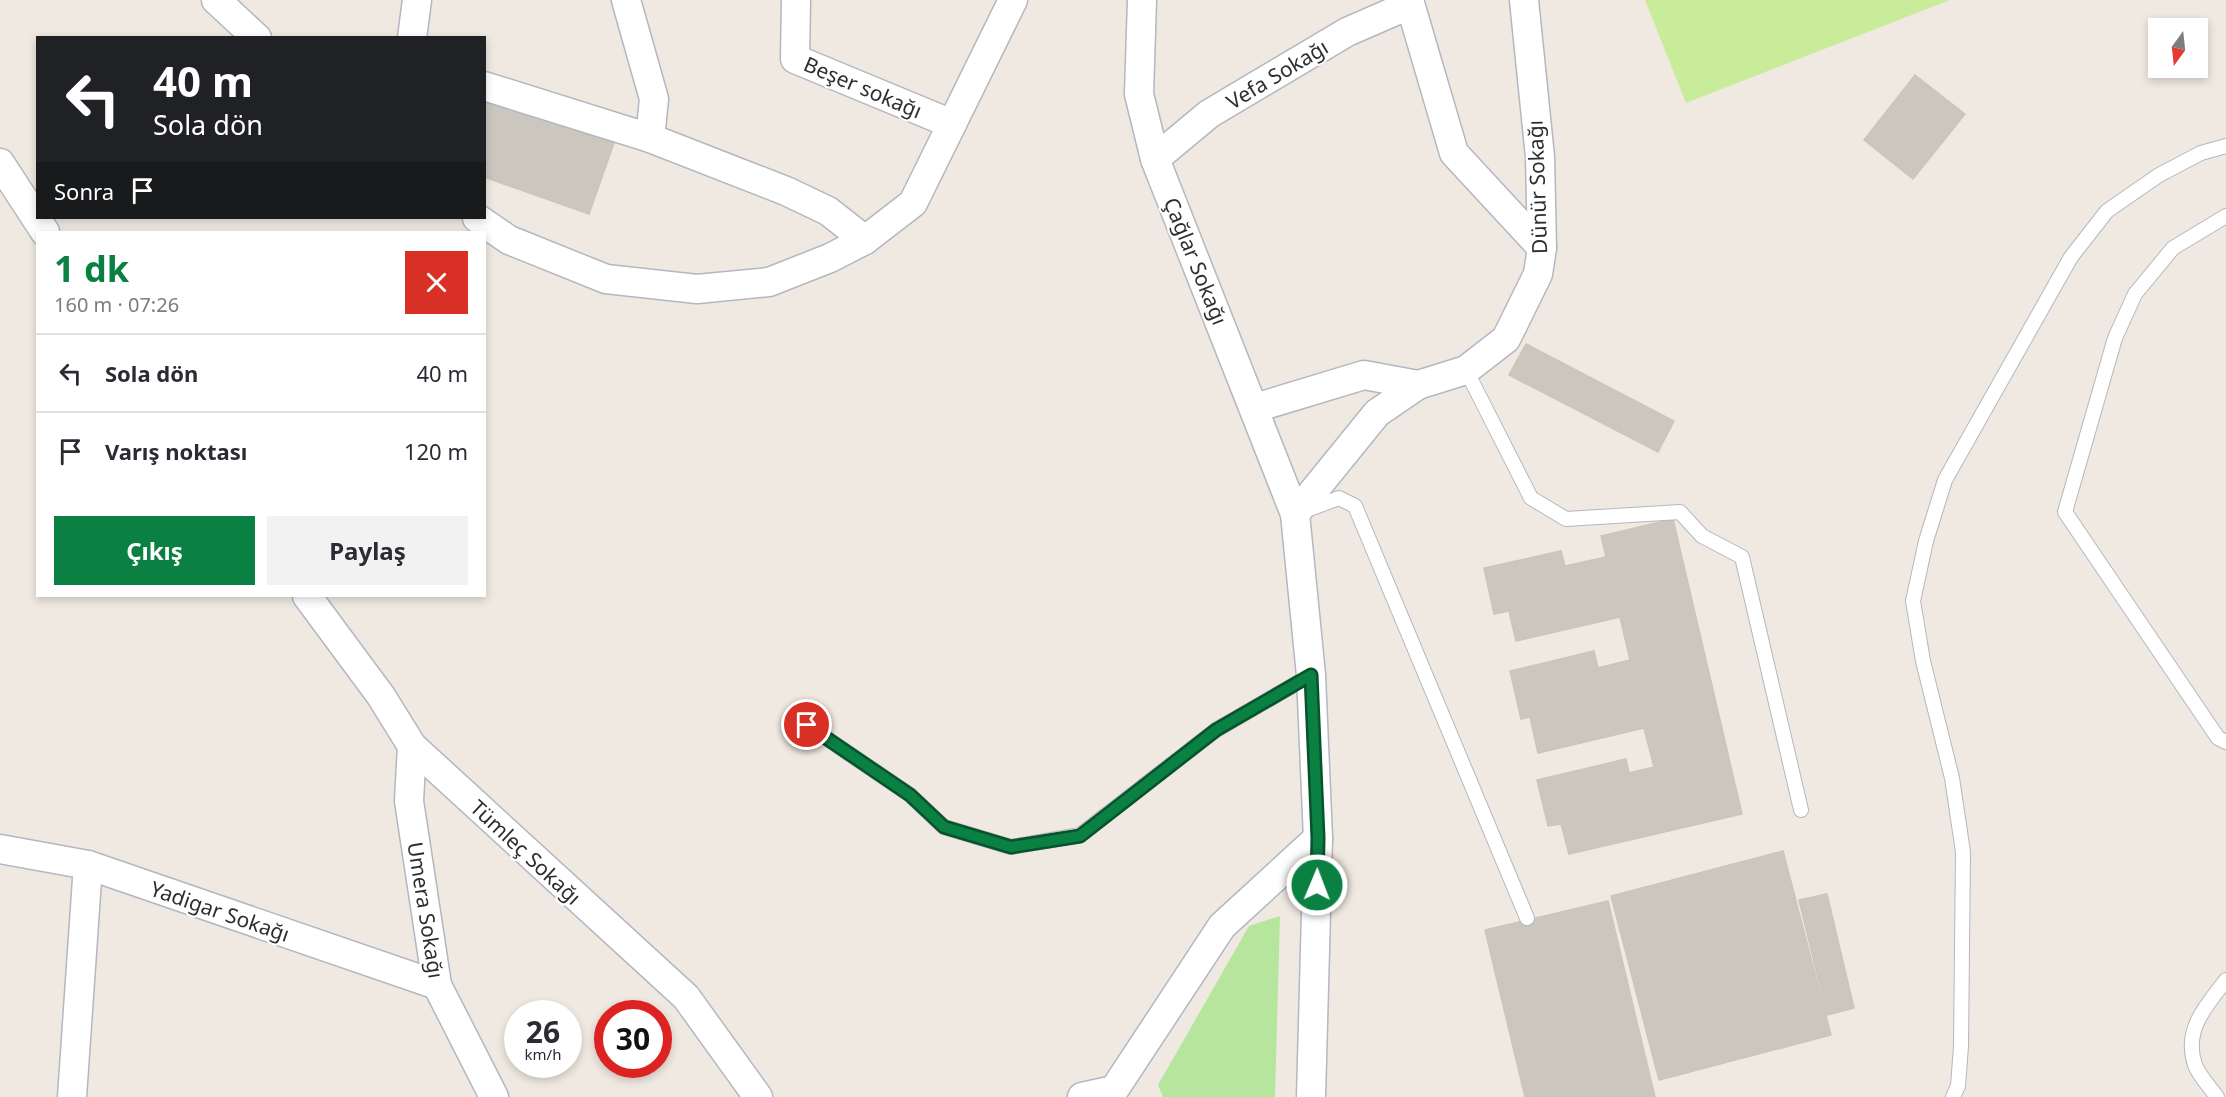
<!DOCTYPE html>
<html lang="tr">
<head>
<meta charset="utf-8">
<style>
	:root { --surface:#fff; --page:#f2f2f3; --text:#2b2b33; --muted:#7c7c81; --line:#e1e1e2; --accent:#0b8043 }
	body { margin:0; font-family:"Noto Sans",sans-serif; background:var(--page); color:var(--text); height:100vh; display:flex; flex-direction:column; font-size:22px; white-space:nowrap }
	* { box-sizing:border-box; margin:0 }
	p { font-size:20px; color:var(--muted) }
	.icon { flex:none; width:33px; height:33px; fill:none; stroke:currentColor; stroke-width:2; stroke-linecap:round; stroke-linejoin:round }
	.map { position:relative; flex:1; overflow:hidden }
	.sheet { position:absolute; left:36px; top:231px; width:450px; height:366px; display:flex; flex-direction:column; background:var(--surface); border-radius:0px; box-shadow:0 3px 9px #0003 }
	.sheet>* { flex:none }
	.guide { position:absolute; left:36px; top:36px; width:450px; height:183px; border-radius:0px; box-shadow:0 3px 9px #0003; background:#202124; color:#fff; overflow:hidden }
	.needle { width:39px; rotate:195deg }
	.tools { position:absolute; left:2148px; top:18px; display:grid; gap:12px }
	.tools a { display:grid; place-items:center; width:60px; height:60px; border-radius:0px; background:var(--surface); box-shadow:0 3px 9px #0003; font-size:30px }
	.speed { position:absolute; left:504px; top:1000px; display:flex; gap:12px; font-size:30px; font-weight:700; text-align:center }
	.speed>* { display:grid; place-content:center; width:78px; height:78px; border-radius:50%; background:var(--surface); box-shadow:0 3px 9px #0003; line-height:1 }
	.speed small { font-size:15px; font-weight:400 }
	.speed .limit { border:9px solid #d22; background:#fff; color:#111 }
	.pin { position:absolute; display:grid; place-items:center; width:51px; height:51px; color:#fff; margin:-26px; border:3px solid #fff; border-radius:50%; box-shadow:0 2px 6px #0007 }
	.me { position:absolute; width:66px; margin:-33px; rotate:1deg; stroke-linejoin:round; filter:drop-shadow(0 0 4px #0008) }
	.turn { display:flex; align-items:center; gap:21px; height:126px; padding:0 18px; font-size:27px }
	.turn .icon { width:78px; height:78px; stroke-width:2.5 }
	.turn b { display:block; font-size:42px; line-height:51px }
	.then { display:flex; align-items:center; height:57px; padding:0 18px; background:#0003; gap:12px; font-size:22px }
	.round { display:grid; place-items:center; flex:none; width:63px; height:63px; border-radius:0px; background:var(--page) }
	.overview { display:flex; align-items:center; justify-content:space-between; height:102px; padding:0 18px }
	h1 { font-size:36px; font-weight:700; line-height:45px; color:var(--accent) }
	.button { display:flex; gap:12px; margin-top:auto; padding:12px 18px }
	.button a { flex:1; height:69px; border-radius:0px; background:var(--accent); color:#fff; font-size:24px; font-weight:700; line-height:69px; text-align:center }
	.button a+a { background:var(--page); color:var(--text) }
	ul { padding:0; list-style:none }
	li { display:flex; align-items:center; gap:18px; height:78px; padding:0 18px; border-top:2px solid var(--line) }
	li div { flex:1 }
	li b { display:block; font-size:22px }
	li em { font-style:normal }
	.map>svg:first-child { display:block }
	.green { fill:#b6e59e }
	.pitch { fill:#c9ec9a }
	.building { fill:#cbc7bf; stroke:#cbc5ba; stroke-width:1.5 }
	.lines { fill:none; stroke-linecap:round; stroke-linejoin:round }
	.service-casing { stroke:#b4b7c1; stroke-width:16 }
	.minor-casing { stroke:#b4b7c1; stroke-width:31 }
	.service { stroke:#fff; stroke-width:14 }
	.minor { stroke:#fff; stroke-width:28 }
	.route-casing { stroke:#07532c; stroke-width:15 }
	.route { stroke:#0b8043; stroke-width:10 }
	.labels { text-anchor:middle; dominant-baseline:central; stroke-width:4.5; stroke-linejoin:round; paint-order:stroke }
	.street-label { font-size:21px; fill:#2e2e2e; stroke:#fff }
</style>
</head>
<body>
<div class="map">
<svg width="2226" height="1097" viewBox="0 0 2226 1097">
	<rect width="100%" height="100%" fill="#efe9e1"/>
	<path class="green" d="M1280 916 1275 1097H1163L1158 1085 1249 926Z"/>
	<path class="pitch" d="M1645 0H1950L1686 103Z"/>
	<g class="building">
		<path d="M1915 75 1965 114 1913 179 1864 140Z"/>
		<path d="M484 97 614 143 589 214 484 177Z"/>
		<path d="M1526 344 1674 421 1658 452 1509 375Z"/>
		<path d="M1673 519 1742 814 1569 854 1561 824 1548 826 1537 780 1626 759 1629 773 1654 767 1644 728 1538 753 1530 717 1521 719 1510 671 1594 651 1598 668 1630 660 1620 617 1516 641 1509 611 1494 614 1484 568 1561 551 1565 566 1606 557 1601 536Z"/>
		<path d="M1783 851 1831 1035 1659 1080 1611 896Z"/>
		<path d="M1827 894 1854 1008 1827 1015 1799 900Z"/>
		<path d="M1608 901 1655 1097H1525L1485 930Z"/>
	</g>
	<g class="lines">
		<defs>
			<g id="service">
				<path d="M2226 216 2173 248 2135 294 2115 338 2065 512 2218 738 2226 742"/>
				<path d="M1466 370 1531 498 1566 519 1680 512 1702 536 1742 557 1801 810"/>
				<path d="M1304 511 1339 498 1355 506 1527 918"/>
				<path d="M807 725 910 795 944 827 1011 847 1080 835 1216 730 1311 675"/>
				<path d="M1953 1097 1958 1086 1961 1046 1963 852 1952 778 1923 661 1913 601 1926 541 1945 480 2071 257 2107 211 2159 175 2201 153 2226 146"/>
				<path d="M2217 1097C2210 1087 2199 1076 2195 1065 2183 1030 2206 1006 2226 980"/>
			</g>
			<g id="minor">
				<path d="M216 0 257 38"/>
				<path d="M626 0 654 99 650 138"/>
				<path d="M796 0 795 59 952 124"/>
				<path d="M1142 0 1139 94 1155 159 1295 514 1311 675 1318 838 1311 1097"/>
				<path d="M1409 0 1454 153 1542 248"/>
				<path d="M412 38 417 0"/>
				<path d="M484 86 650 138 786 191 828 211 865 240"/>
				<path d="M1155 159 1209 114 1347 32 1409 5"/>
				<path d="M0 163 45 232"/>
				<path d="M477 218 509 240 606 279 697 289 769 282 830 258 865 240 913 203 1013 0"/>
				<path d="M1255 408 1364 375 1418 385"/>
				<path d="M1295 514 1377 413 1418 385 1466 370 1506 339 1538 274 1542 248 1540 157 1524 0"/>
				<path d="M307 596 381 696 412 746 686 997 758 1097"/>
				<path d="M412 746 409 801 437 985 494 1097"/>
				<path d="M0 849 88 865 437 985"/>
				<path d="M72 1097 88 865"/>
				<path d="M1082 1097 1114 1090 1222 926 1318 838"/>
			</g>
		</defs>
		<use href="#service" class="service-casing"/>
		<use href="#minor" class="minor-casing"/>
		<use href="#service" class="service"/>
		<use href="#minor" class="minor"/>
	</g>
	<g class="lines">
		<defs>
			<path id="route" d="M807 725 910 795 944 827 1011 847 1080 836 1216 730 1311 675 1318 838 1317 885"/>
		</defs>
		<use href="#route" class="route-casing"/>
		<use href="#route" class="route"/>
	</g>
	<g class="labels">
		<g class="street-label">
			<text transform="translate(1277 74) rotate(-31)">Vefa Sokağı</text>
			<text transform="translate(863 87) rotate(23)">Beşer sokağı</text>
			<text transform="translate(1537 187) rotate(-92)">Dünür Sokağı</text>
			<text transform="translate(1196 261) rotate(68)">Çağlar Sokağı</text>
			<text transform="translate(526 852) rotate(43)">Tümleç Sokağı</text>
			<text transform="translate(426 910) rotate(81)">Umera Sokağı</text>
			<text transform="translate(220 911) rotate(19)">Yadigar Sokağı</text>
		</g>
	</g>
</svg>
<div class="tools">
<a><svg class="needle" viewBox="-14 -14 28 28"><path d="M0-13l5 13h-10z" fill="#e53935"/><path d="M0 13l5-13h-10z" fill="#7c7c81"/></svg></a>
</div>
<div class="speed"><div>26<small>km/h</small></div><div class="limit">30</div></div>
<div class="pin" style="left:807px;top:725px;background:#d93025"><svg class="icon" aria-label="arrive" viewBox="0 0 24 24"><path d="M6 21V4h12l-3 4 3 4H6"/></svg></div>
<svg class="me" style="left:1317px;top:885px" viewBox="-20 -20 40 40"><circle r="17" fill="#0b8043" stroke="#fff" stroke-width="3"/><path d="M0-11L8 9 0 5-8 9z" fill="#fff"/></svg>
<div class="guide">
<div class="turn"><svg class="icon" aria-label="left" viewBox="0 0 24 24"><path d="M17 20v-9H6M10 6l-5 5 5 5"/></svg><div><b>40 m</b>Sola dön</div></div>
<div class="then">Sonra<svg class="icon" aria-label="arrive" viewBox="0 0 24 24"><path d="M6 21V4h12l-3 4 3 4H6"/></svg></div>
</div>
<section class="sheet">
<div class="overview"><div><h1>1 dk</h1><p>160 m · 07:26</p></div><a class="round" style="background:#d93025;color:#fff"><svg class="icon" aria-label="close" viewBox="0 0 24 24"><path d="M6 6l12 12M18 6L6 18"/></svg></a></div>
<ul>
<li><svg class="icon" aria-label="left" viewBox="0 0 24 24"><path d="M17 20v-9H6M10 6l-5 5 5 5"/></svg><div><b>Sola dön</b></div><em>40 m</em></li>
<li><svg class="icon" aria-label="arrive" viewBox="0 0 24 24"><path d="M6 21V4h12l-3 4 3 4H6"/></svg><div><b>Varış noktası</b></div><em>120 m</em></li>
</ul>
<div class="button"><a>Çıkış</a><a>Paylaş</a></div>
</section>
</div>
</body>
</html>
